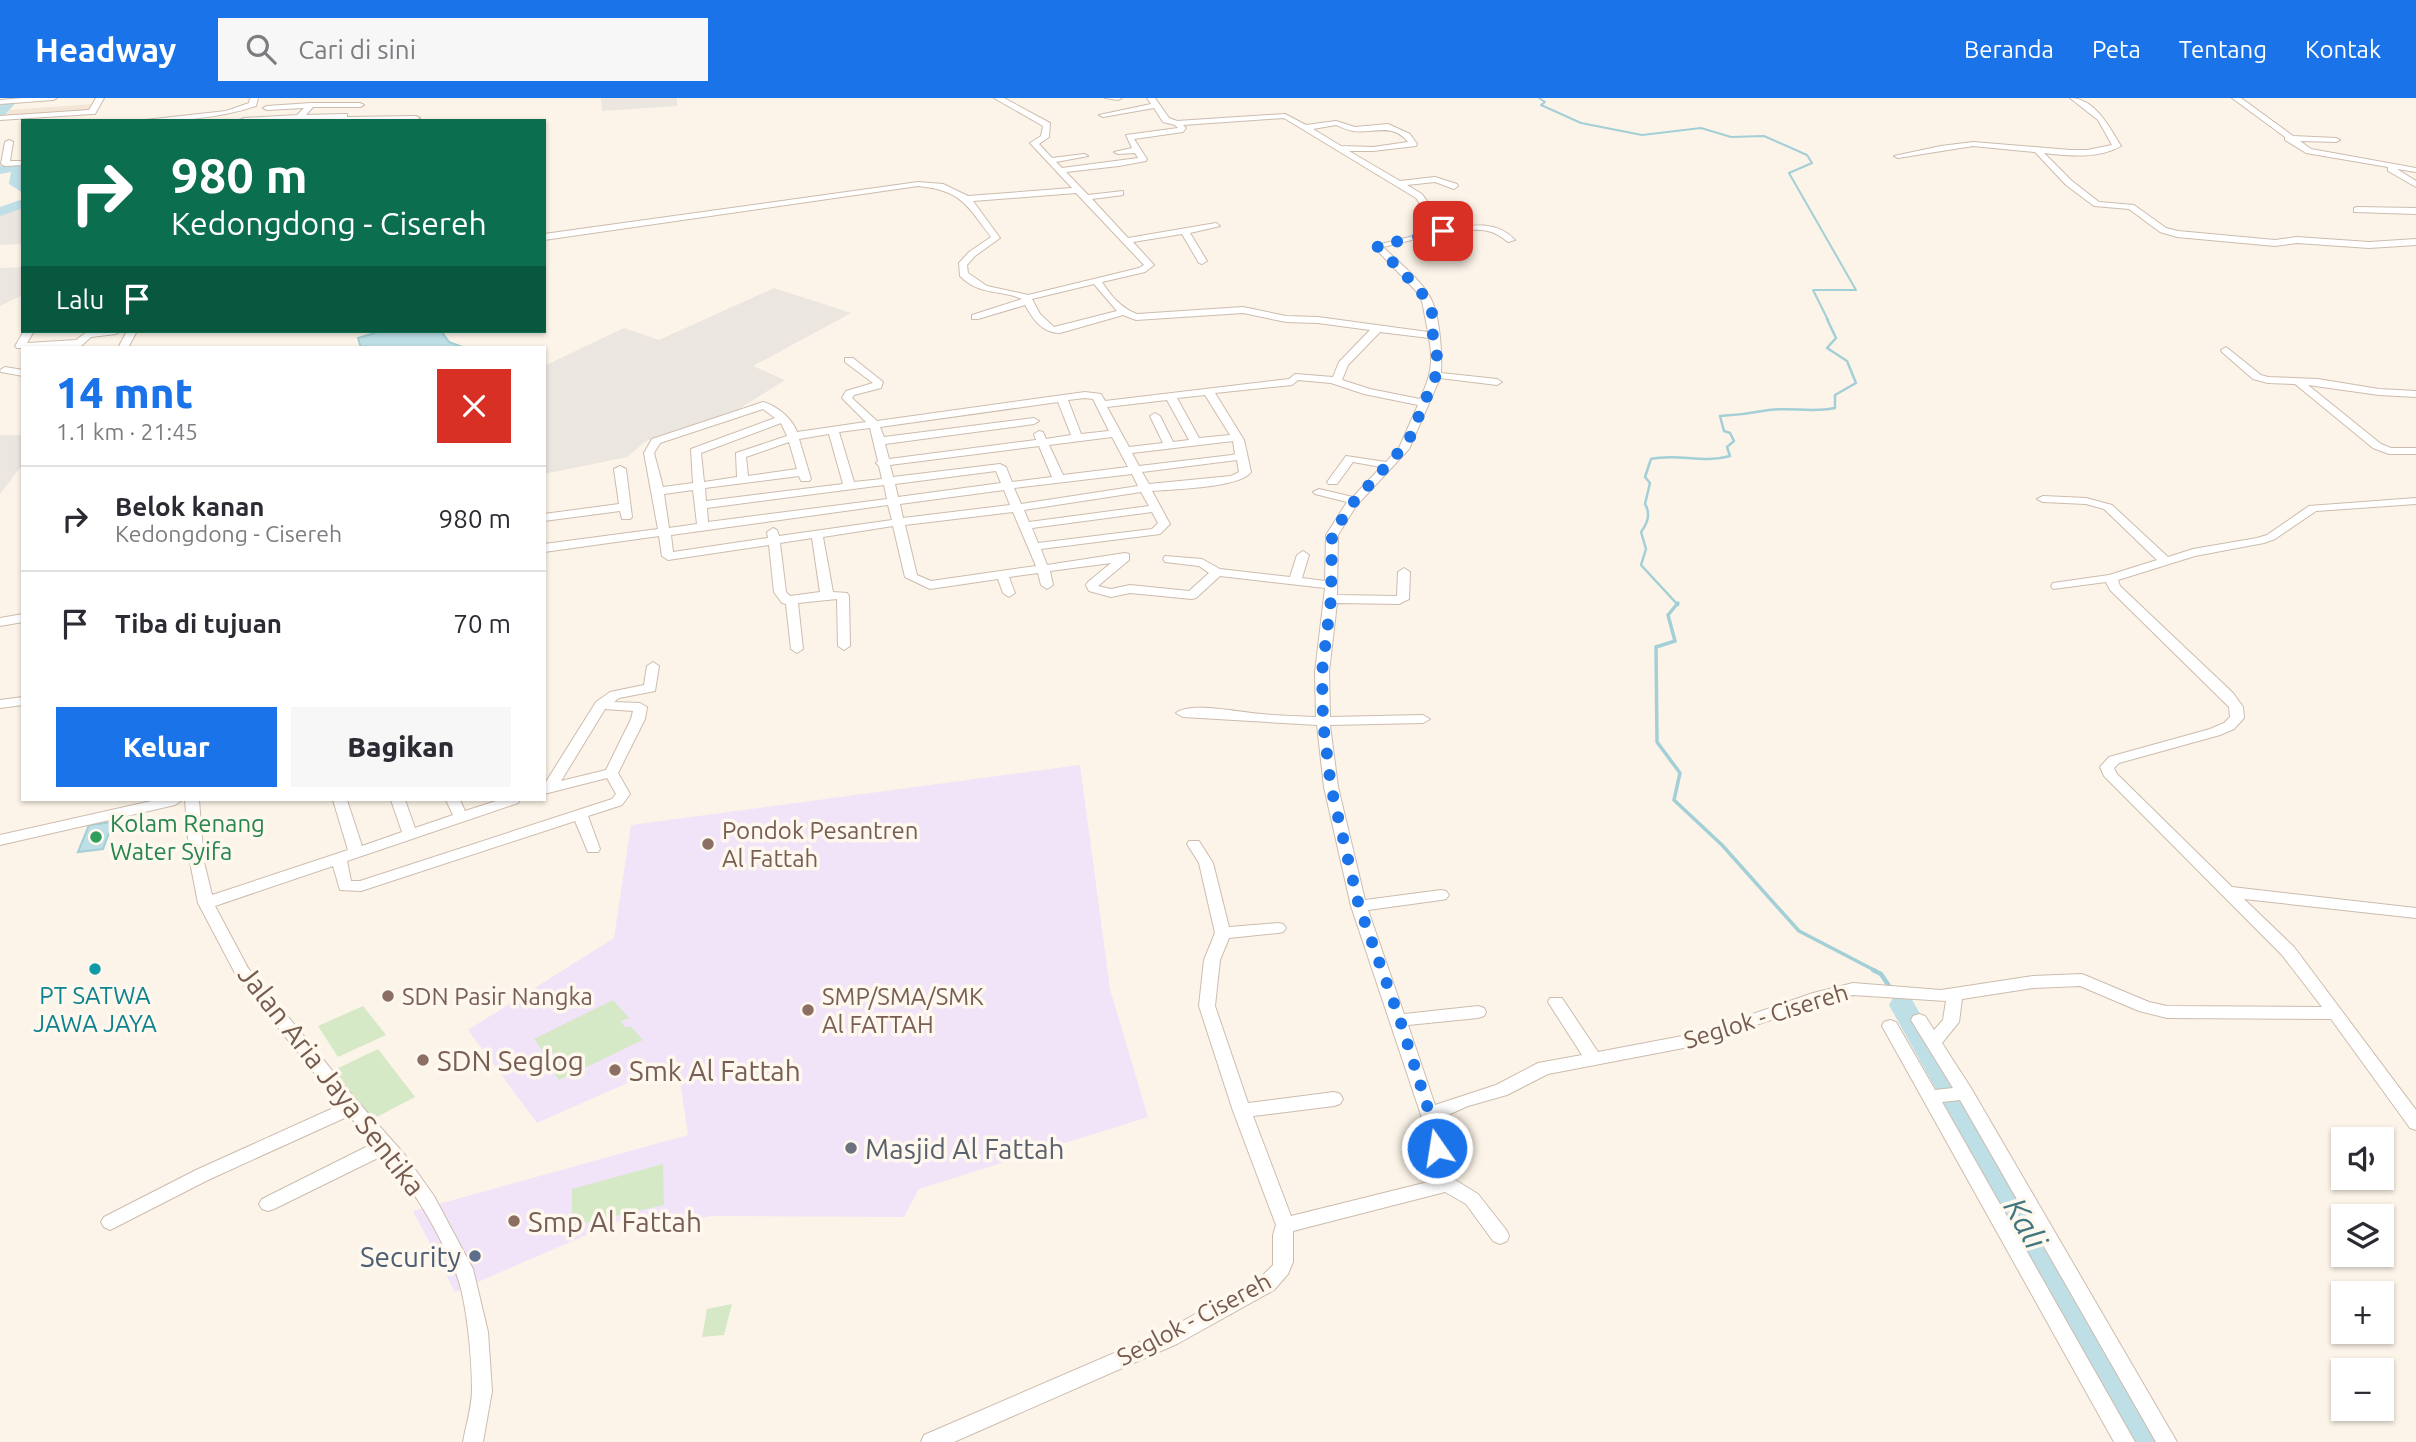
<!DOCTYPE html>
<html lang="id">
<head>
<meta charset="utf-8">
<style>
	:root { --surface:#fff; --page:#f7f7f7; --text:#2b2b33; --muted:#7c7c81; --line:#e1e1e2; --accent:#1a73e8 }
	body { margin:0; font-family:Ubuntu,sans-serif; background:var(--page); color:var(--text); height:100vh; display:flex; flex-direction:column; font-size:26px; white-space:nowrap }
	* { box-sizing:border-box; margin:0 }
	p { font-size:23px; color:var(--muted) }
	.icon { flex:none; width:38px; height:38px; fill:none; stroke:currentColor; stroke-width:2; stroke-linecap:round; stroke-linejoin:round }
	.map { position:relative; flex:1; overflow:hidden }
	.side { position:absolute; left:21px; top:248px; width:525px; height:455px; display:flex; flex-direction:column; background:var(--surface); border-radius:0px; box-shadow:0 2px 5px #0004 }
	.side>* { flex:none }
	.guide { position:absolute; left:21px; top:21px; width:525px; height:214px; border-radius:0px; box-shadow:0 2px 5px #0004; background:#0b6e4f; color:#fff; overflow:hidden }
	.tools { position:absolute; left:2331px; top:1029px; display:grid; gap:14px }
	.tools a { display:grid; place-items:center; width:63px; height:63px; border-radius:0px; background:var(--surface); box-shadow:0 2px 5px #0004; font-size:35px }
	.pin { position:absolute; display:grid; place-items:center; width:60px; height:60px; color:#fff; margin:-30px; border-radius:14px; box-shadow:0 4px 10px #0006 }
	.me { position:absolute; width:77px; margin:-38px; rotate:347deg; stroke-linejoin:round; filter:drop-shadow(0 0 5px #0008) }
	.turn { display:flex; align-items:center; gap:24px; height:147px; padding:0 35px; font-size:32px }
	.turn .icon { width:91px; height:91px; stroke-width:2.5 }
	.turn b { display:block; font-size:49px; line-height:60px }
	.then { display:flex; align-items:center; height:66px; padding:0 35px; background:#0003; gap:14px; font-size:26px }
	.round { display:grid; place-items:center; flex:none; width:74px; height:74px; border-radius:0px; background:var(--page) }
	.summary { display:flex; align-items:center; justify-content:space-between; height:119px; padding:0 35px }
	h1 { font-size:42px; font-weight:800; line-height:52px; color:var(--accent) }
	.primary-button { display:flex; gap:14px; margin-top:auto; padding:14px 35px }
	.primary-button a { flex:1; height:80px; border-radius:0px; background:var(--accent); color:#fff; font-size:28px; font-weight:800; line-height:80px; text-align:center }
	.primary-button a+a { background:var(--page); color:var(--text) }
	ul { padding:0; list-style:none }
	li { display:flex; align-items:center; gap:21px; height:105px; padding:0 35px; border-top:2px solid var(--line) }
	li div { flex:1 }
	li b { display:block; font-size:26px }
	li em { font-style:normal }
	header { display:flex; align-items:center; gap:42px; box-sizing:border-box; height:98px; padding:0 35px; background:var(--accent); color:#fff }
	header strong { font-size:33px }
	nav { display:flex; gap:38px; margin-inline-start:auto; font-size:24px }
	.search { width:490px; height:63px; background:var(--page); display:flex; align-items:center; gap:18px; box-sizing:border-box; padding:0 24px; border-radius:0px; color:var(--muted); font-size:26px }
	.map>svg:first-child { display:block }
	.residential { fill:#f3e6d6 }
	.industrial { fill:#ece6e1 }
	.education { fill:#f1e4f8 }
	.green { fill:#d5e9c6 }
	.water { fill:#bddfe5; stroke:#a3cfd6; stroke-width:2 }
	.lines { fill:none; stroke-linecap:round; stroke-linejoin:round }
	.stream-far3 { stroke:#a3cfd6; stroke-width:2 }
	.stream-far2 { stroke:#a3cfd6; stroke-width:2.5 }
	.stream-far1 { stroke:#a3cfd6; stroke-width:3.5 }
	.stream { stroke:#a3cfd6; stroke-width:4.5 }
	.river { fill:#bddfe5; fill-rule:evenodd }
	.minor-casing { stroke:#cdbcae; stroke-width:2 }
	.minor { fill:#fff; fill-rule:evenodd }
	.route { stroke:#1a73e8; stroke-width:12; stroke-dasharray:0 21.6 }
	.leisure-dot { fill:#2e9e5b; stroke:#fef8ee; stroke-width:2.5 }
	.education-dot { fill:#8d6e63; stroke:#fef8ee; stroke-width:2.5 }
	.culture-dot { fill:#0f9aa8; stroke:#fef8ee; stroke-width:2.5 }
	.worship-dot { fill:#6b7280; stroke:#fef8ee; stroke-width:2.5 }
	.service-dot { fill:#5c6f8a; stroke:#fef8ee; stroke-width:2.5 }
	.labels { text-anchor:middle; dominant-baseline:central; stroke-width:7; stroke-linejoin:round; paint-order:stroke }
	.leisure-label { font-size:24px; fill:#27864d; stroke:#fef8ee; text-anchor:start }
	.education-label { font-size:24px; fill:#785e54; stroke:#fef8ee; text-anchor:start }
	.culture-label { font-size:24px; fill:#0d838f; stroke:#fef8ee }
	.street-label { font-size:24px; fill:#755b4d; stroke:#fef8ee }
	.near-education-label { font-size:28px; fill:#785e54; stroke:#fef8ee; text-anchor:start }
	.near-street-label { font-size:28px; fill:#755b4d; stroke:#fef8ee }
	.near-worship-label { font-size:28px; fill:#5b616d; stroke:#fef8ee; text-anchor:start }
	.near-service-label { font-size:28px; fill:#4e5e75; stroke:#fef8ee; text-anchor:end }
	.near-water-label { font-size:32px; font-style:italic; fill:#437780; stroke:#fef8ee }
</style>
</head>
<body>
<header>
<strong>Headway</strong>
<div class="search"><svg class="icon" aria-label="search" viewBox="0 0 24 24"><circle cx="10" cy="10" r="6"/><path d="M15 15l6 6"/></svg>Cari di sini</div>
<nav><a>Beranda</a><a>Peta</a><a>Tentang</a><a>Kontak</a></nav>
</header>
<div class="map">
<svg width="2416" height="1344" viewBox="0 0 2416 1344">
	<rect width="100%" height="100%" fill="#fcf4e8"/>
	<path class="residential" d="M92 6 87 13 3 19 10 12Z"/>
	<g class="industrial">
		<path d="M601 0H677V8L602 13Z"/>
		<path d="M23 106V146L0 147V115Z"/>
		<path d="M23 169V197L0 208V170Z"/>
		<path d="M774 190 851 215 753 268 785 282 734 314 646 343 627 359 544 376V268L624 230 659 242Z"/>
		<path d="M0 337H23V366L0 396Z"/>
	</g>
	<path class="education" d="M1080 667 1110 891 1148 1019 919 1091 904 1119 712 1118 680 1123 643 1117 614 1125 455 1194 413 1113 688 1037 677 963 537 1025 468 932 614 840 631 727Z"/>
	<g class="green">
		<path d="M613 902 629 920 621 923 625 930 630 928 643 942 559 982 548 967 559 962 553 954 546 957 534 941Z"/>
		<path d="M363 908 386 937 338 959 318 928Z"/>
		<path d="M378 951 415 999 373 1021 334 972Z"/>
		<path d="M663 1066 664 1107 572 1128V1091Z"/>
		<path d="M732 1206 724 1237 702 1239 707 1211Z"/>
	</g>
	<g class="water">
		<path d="M382 233H441L449 244 465 250H361L358 240Z"/>
		<path d="M113 724 103 751 78 754 89 727Z"/>
	</g>
	<g class="lines">
		<path class="stream-far3" d="M1539 0 1545 4 1541 7 1581 25 1642 37 1701 30 1731 39 1764 38 1807 57 1812 65 1789 75 1856 192H1813L1828 222"/>
		<path class="stream-far2" d="M1678 507 1641 467 1646 451 1641 434C1648 425 1651 416 1645 406L1650 385 1645 379 1651 361C1678 355 1703 366 1730 358L1727 349 1734 343 1730 335 1724 333 1720 318C1737 317 1753 315 1769 312 1791 309 1813 315 1835 310V297L1856 285 1847 263 1827 250 1836 240 1827 221"/>
		<path class="stream-far1" d="M1678 505 1668 517 1675 543 1656 549 1657 644 1680 675 1674 702 1722 747 1799 833 1876 873"/>
		<g class="stream">
			<path d="M1873 872 1881 876 1891 891"/>
			<path d="M1896 897 1902 907"/>
		</g>
		<g class="river">
			<path d="M7 0H20L4 18 0 19V8Z"/>
			<path d="M14 65 23 69V95L9 86 11 74 0 76V68Z"/>
			<path d="M23 101V110L0 118V109Z"/>
			<path d="M1902 897 1911 900 2167 1344H2132L1889 907 1893 900Z"/>
		</g>
		<defs>
			<g id="minor">
				<path d="M23 0H57L53 2 0 6V2Z"/>
				<path d="M96 0H104L95 16H92L0 22V18L89 12Z"/>
				<path d="M250 0H258L256 8C217 21 177 23 136 23L226 13 249 5Z"/>
				<path d="M994 0H1004L1050 25 1049 39 1039 46 1052 60 1084 56 1088 58 1056 64 1062 70 1138 60 1135 55 1118 56 1114 54 1132 50 1126 37 1178 30 1175 27 1163 24 1154 10 1103 19 1099 17 1151 6 1147 0H1155L1169 20 1177 23 1285 16 1306 27 1336 23 1355 29 1388 26 1410 36 1417 46 1416 48 1373 53H1349L1400 83 1435 79 1457 86 1458 88 1454 91 1435 84 1407 87 1422 96 1446 131C1471 127 1496 122 1515 142L1508 144C1502 139 1496 135 1488 133 1462 127 1410 143 1383 149 1399 165 1423 183 1432 203 1440 222 1442 254 1441 275L1497 281 1502 284 1497 287 1440 280 1409 351 1356 408 1338 437 1337 497 1397 498 1398 474 1404 470 1410 474 1409 501 1399 506 1337 505 1329 574 1330 619 1423 617 1430 621 1423 625 1330 627 1338 689 1365 802 1441 792 1446 793 1449 797 1446 801 1441 802 1368 812 1404 916 1478 908 1484 910 1486 914 1484 918 1478 920 1408 927 1435 1007 1496 987 1538 965 1582 957 1548 904 1550 900H1562L1598 954 1698 935 1813 895 1853 885 1941 892 2033 878 2082 876 2149 904 2167 908 2322 909 2282 857 2104 678 2100 669 2109 659 2210 631 2224 625 2230 619 2229 609 2110 492 2106 484 2053 491 2051 488 2053 485 2109 477 2157 462 2104 411 2086 406 2043 404 2037 401 2043 398 2086 400 2112 407 2168 459 2193 451 2257 440 2267 437 2309 408 2416 400V406L2316 413 2275 441 2264 445 2195 458 2118 482 2120 488 2233 595 2243 609 2244 620 2234 631 2220 637 2119 665 2114 670 2117 676 2232 789 2416 810V820L2244 801 2294 849 2416 1012V1032L2410 1030 2331 921 2167 920 2139 913 2080 888 2033 890 1962 901 1959 924 1942 945 1971 990 2177 1344H2156L1960 1002 1942 1004 2135 1344H2114L1882 928 1884 924 1890 922 1896 924 1935 992 1953 990 1911 922 1913 918 1919 916 1925 918 1934 932 1943 922 1946 903 1853 897 1822 904 1699 947 1548 976 1507 997 1468 1008 1439 1021 1452 1065V1080L1478 1096 1507 1133 1509 1138 1507 1143 1500 1146 1493 1143 1466 1106 1445 1094 1293 1133V1164L1288 1176 1274 1192 1177 1246 954 1344H921L924 1337 1163 1234 1260 1180 1273 1167V1137L1276 1127 1233 1013 1199 908 1204 862 1215 835 1199 765 1187 746 1189 743H1199L1213 765 1229 829 1278 825 1283 826 1286 830 1283 834 1278 835 1229 840 1220 862 1215 908 1248 1005 1334 994 1340 996 1343 1001 1340 1006 1334 1008 1253 1018 1291 1118 1432 1083 1435 1074 1421 1017 1351 808 1324 689 1317 627 1183 619 1176 615C1190 603 1242 615 1262 616 1280 618 1298 618 1316 619L1315 574 1325 490 1220 478 1196 500 1192 501 1130 495 1111 499 1089 493 1086 487 1088 484 1111 465 1050 473 1053 487 1047 491 1041 487 1038 475 1009 479 1015 495 1009 499 1003 495 998 481 930 491 905 479 893 428 823 439 833 494 847 495 849 498 850 548 844 552 838 548 837 501 798 505 803 551 797 555 791 551 786 506 782 505 774 494 769 447 668 462 662 458 659 438 544 454V446L658 431 644 355 652 341 763 304C777 308 792 320 797 334L866 324 842 300 846 293 873 285 845 264V260H853L883 284 881 290 854 297 852 300 877 323 1085 294 1101 296 1105 303 1289 281 1295 276 1333 279 1339 264 1370 232 1318 225 1286 224 1243 215 1136 222 1123 217 1060 235C1042 235 1033 221 1025 207L978 221H972V217L1022 201C999 191 980 198 960 178L959 165 969 154 991 139C967 107 961 92 918 88L544 142V136L918 84 943 86 968 98 1072 90 1030 45 1041 38 1043 28ZM1284 20 1416 100 1438 132 1373 148 1416 193 1422 203 1428 234 1318 219 1286 218 1243 209 1137 216C1121 210 1111 198 1102 184L1145 174 1154 167 1133 144 1182 136 1199 165 1202 166 1207 163 1190 135 1220 128 1216 125 1128 140 1092 101 1123 97V93L1088 97 1066 74 1119 68 1146 63 1147 61 1134 41 1183 34 1186 30 1183 27ZM1336 27C1341 29 1347 32 1353 33 1373 36 1392 24 1408 44L1373 49 1341 48 1313 31ZM1076 95 1144 167 1139 170 1028 197 987 188 968 175 967 167 975 158 1000 140 973 103ZM1094 186 1117 213 1054 229 1040 216 1032 201ZM1380 234 1429 240C1434 264 1430 280 1420 301L1370 291 1342 282 1348 267ZM1298 282 1331 285 1364 296 1418 307 1399 350 1386 364 1346 358 1327 384 1329 386H1337L1353 364 1381 369 1353 399 1319 391 1313 394 1315 396 1347 404 1326 437 1325 483 1302 480 1309 457 1303 453 1297 457 1290 479 1220 471 1202 461 1165 458 1163 461 1165 464 1199 468 1209 475 1189 493 1130 487 1111 491 1098 488 1129 462V456L1125 455 1047 467 1041 451 1160 436 1170 426 1152 393C1173 391 1240 390 1251 374L1244 342 1215 295 1292 287ZM1205 297 1230 337 1199 340 1177 300ZM1085 300 1093 301 1109 333 1081 336 1068 302ZM1167 302 1189 342 1173 344 1160 318 1155 315 1150 318 1163 345 1129 349 1107 309ZM1058 304 1071 337 1046 341 1043 334 1039 333 1034 336 1036 342 889 361 885 346 1034 326 1039 323 1034 320 884 339 880 329ZM763 311 775 320 691 351 693 385 663 389 654 355 660 345ZM781 325 787 338 736 355 737 379 704 384 701 355ZM870 330 878 363 876 365 879 368 882 381 854 384 839 334ZM829 336 843 386 706 403 705 390 799 378 801 383H809L811 381 799 341ZM1112 339 1128 369 1063 377 1049 347ZM1233 343 1235 356 1232 357 1139 368 1132 355ZM789 344 797 371 748 378 746 359ZM1039 348 1052 379 1012 384 1006 369 1000 366 893 379 890 367ZM1237 362 1239 374 1231 378 1149 386 1142 374ZM996 373 1001 385 898 399 895 386ZM1132 376 1138 388 1021 406 1014 390ZM884 387 887 401 708 424 707 410ZM693 392 697 426 669 430 664 396ZM1004 392 1010 407 903 420 900 406ZM1141 394 1149 408 1029 424 1024 412ZM888 407 892 422 779 438 777 432 773 430 767 434 768 440 673 454 671 437ZM1013 414 1036 468 931 483 917 477 905 427ZM1152 414 1158 425 1152 431 1038 445 1032 430ZM812 440 820 494 790 498 786 494 780 445Z"/>
				<path d="M1105 0H1122L1118 2Z"/>
				<path d="M2070 0C2095 0 2110 30 2121 48 2099 61 2069 58 2044 55L2072 83 2099 104 2134 107 2166 130 2178 133 2275 142 2297 139 2369 144 2416 141V147L2369 150 2297 145 2275 148 2177 139 2160 134 2129 111 2094 108 2066 87 2035 54 1973 48 1898 60 1894 58 1941 48 1973 44 2070 52H2087L2112 47 2098 22Z"/>
				<path d="M2232 0H2241L2293 38 2336 40 2340 42 2336 44 2300 43 2311 51 2416 70V74L2397 71 2416 83V89L2388 73V69L2306 55 2285 42V39Z"/>
				<path d="M311 5H360L364 7 360 9H313L306 17 344 16H347V19L416 18 420 20C405 27 353 23 334 23V21L240 22 244 20 297 17 304 10 267 12 263 10 267 8Z"/>
				<path d="M9 42 13 44 10 63H23V67L5 68 1 66 5 44Z"/>
				<path d="M2357 109 2416 110V116L2354 114V110Z"/>
				<path d="M24 233H34L27 245 76 242 88 233H121L116 236 91 239 79 250H17L15 248Z"/>
				<path d="M127 233H137L128 250H118Z"/>
				<path d="M2226 249 2261 277 2268 279 2318 281 2379 291 2416 293V299L2379 297 2308 287 2381 346 2391 350H2416V356H2389L2373 350 2295 286 2268 285 2253 281 2222 254 2221 252Z"/>
				<path d="M5 269 23 272V278L1 274 0 272Z"/>
				<path d="M620 368 626 371 632 419 630 421H622L620 413 544 423V416L619 406 614 371Z"/>
				<path d="M23 516V524L0 528V520Z"/>
				<path d="M653 564 659 568 655 593 619 600 614 604 640 605 647 609 645 621 618 675 630 696 622 707 588 718 600 751 598 754H588L575 723 361 793 340 792 333 768 215 808 248 870 358 1004 405 1057 434 1098 473 1171 488 1234 492 1293 483 1344H463C466 1327 472 1309 472 1291 472 1262 467 1202 456 1175 438 1133 414 1091 384 1057L274 1111 268 1113 262 1111 259 1106 262 1101 374 1045 349 1018 208 1082 116 1129 110 1132 104 1129 101 1124 104 1119 196 1072 340 1007 236 877 198 805 190 764 185 702H199L204 764 212 797 348 752 333 702H347L362 748 402 734 391 702H405L415 730 453 717 446 702H460L465 713 499 702H520L518 705 347 763 351 783H360L612 701 616 696 607 680 544 696V687L596 604 610 594 644 587 647 568ZM605 611 633 613 631 621 606 672 561 683Z"/>
				<path d="M23 599V607L0 610V602Z"/>
				<path d="M156 702H182L175 707 0 747V737Z"/>
			</g>
		</defs>
		<use href="#minor" class="minor-casing"/>
		<use href="#minor" class="minor"/>
	</g>
	<g class="lines">
		<path class="route" d="M1437 1050 1430 1017 1400 922 1359 808 1331 689 1323 624 1322 574 1331 501 1332 437 1352 406 1408 344 1436 277 1437 254 1432 233V215L1427 203 1419 191 1377 148 1443 133"/>
	</g>
	<circle class="leisure-dot" cx="96" cy="739" r="7"/>
	<g class="education-dot">
		<circle cx="708" cy="746" r="7"/>
		<circle cx="388" cy="898" r="7"/>
		<circle cx="808" cy="912" r="7"/>
		<circle cx="423" cy="962" r="7"/>
		<circle cx="615" cy="972" r="7"/>
		<circle cx="514" cy="1123" r="7"/>
	</g>
	<circle class="culture-dot" cx="95" cy="871" r="7"/>
	<circle class="worship-dot" cx="851" cy="1050" r="7"/>
	<circle class="service-dot" cx="475" cy="1158" r="7"/>
	<g class="labels">
		<g class="leisure-label">
			<text x="110" y="725">Kolam Renang<tspan x="110" dy="28">Water Syifa</tspan></text>
		</g>
		<g class="education-label">
			<text x="722" y="732">Pondok Pesantren<tspan x="722" dy="28">Al Fattah</tspan></text>
			<text x="402" y="898">SDN Pasir Nangka</text>
			<text x="822" y="898">SMP/SMA/SMK<tspan x="822" dy="28">Al FATTAH</tspan></text>
		</g>
		<g class="culture-label">
			<text x="95" y="897">PT SATWA<tspan x="95" dy="28">JAWA JAYA</tspan></text>
		</g>
		<g class="street-label">
			<text transform="translate(1766 918) rotate(-17)">Seglok - Cisereh</text>
			<text transform="translate(1194 1221) rotate(-28)">Seglok - Cisereh</text>
		</g>
		<g class="near-education-label">
			<text x="437" y="962">SDN Seglog</text>
			<text x="629" y="972">Smk Al Fattah</text>
			<text x="528" y="1123">Smp Al Fattah</text>
		</g>
		<g class="near-street-label">
			<text transform="translate(332 982) rotate(52)">Jalan Aria Jaya Sentika</text>
		</g>
		<g class="near-worship-label">
			<text x="865" y="1050">Masjid Al Fattah</text>
		</g>
		<g class="near-service-label">
			<text x="461" y="1158">Security</text>
		</g>
		<g class="near-water-label">
			<text transform="translate(2026 1125) rotate(60)">Kali</text>
		</g>
	</g>
</svg>
<div class="tools">
<a><svg class="icon" aria-label="sound" viewBox="0 0 24 24"><path d="M4 9h4l5-4v14l-5-4H4zM17 9q2 3 0 6"/></svg></a>
<a><svg class="icon" aria-label="layers" viewBox="0 0 24 24"><path d="M12 4l9 5-9 5-9-5zM3 14l9 5 9-5"/></svg></a>
<a>+</a>
<a>−</a>
</div>
<div class="pin" style="left:1443px;top:133px;background:#d93025"><svg class="icon" aria-label="arrive" viewBox="0 0 24 24"><path d="M6 21V4h12l-3 4 3 4H6"/></svg></div>
<svg class="me" style="left:1437px;top:1050px" viewBox="-20 -20 40 40"><circle r="17" fill="#1a73e8" stroke="#fff" stroke-width="3"/><path d="M0-11L8 9 0 5-8 9z" fill="#fff"/></svg>
<div class="guide">
<div class="turn"><svg class="icon" aria-label="right" viewBox="0 0 24 24"><path d="M7 20v-9h11M14 6l5 5-5 5"/></svg><div><b>980 m</b>Kedongdong - Cisereh</div></div>
<div class="then">Lalu<svg class="icon" aria-label="arrive" viewBox="0 0 24 24"><path d="M6 21V4h12l-3 4 3 4H6"/></svg></div>
</div>
<section class="side">
<div class="summary"><div><h1>14 mnt</h1><p>1.1 km · 21:45</p></div><a class="round" style="background:#d93025;color:#fff"><svg class="icon" aria-label="close" viewBox="0 0 24 24"><path d="M6 6l12 12M18 6L6 18"/></svg></a></div>
<ul>
<li><svg class="icon" aria-label="right" viewBox="0 0 24 24"><path d="M7 20v-9h11M14 6l5 5-5 5"/></svg><div><b>Belok kanan</b><p>Kedongdong - Cisereh</p></div><em>980 m</em></li>
<li><svg class="icon" aria-label="arrive" viewBox="0 0 24 24"><path d="M6 21V4h12l-3 4 3 4H6"/></svg><div><b>Tiba di tujuan</b></div><em>70 m</em></li>
</ul>
<div class="primary-button"><a>Keluar</a><a>Bagikan</a></div>
</section>
</div>
</body>
</html>
